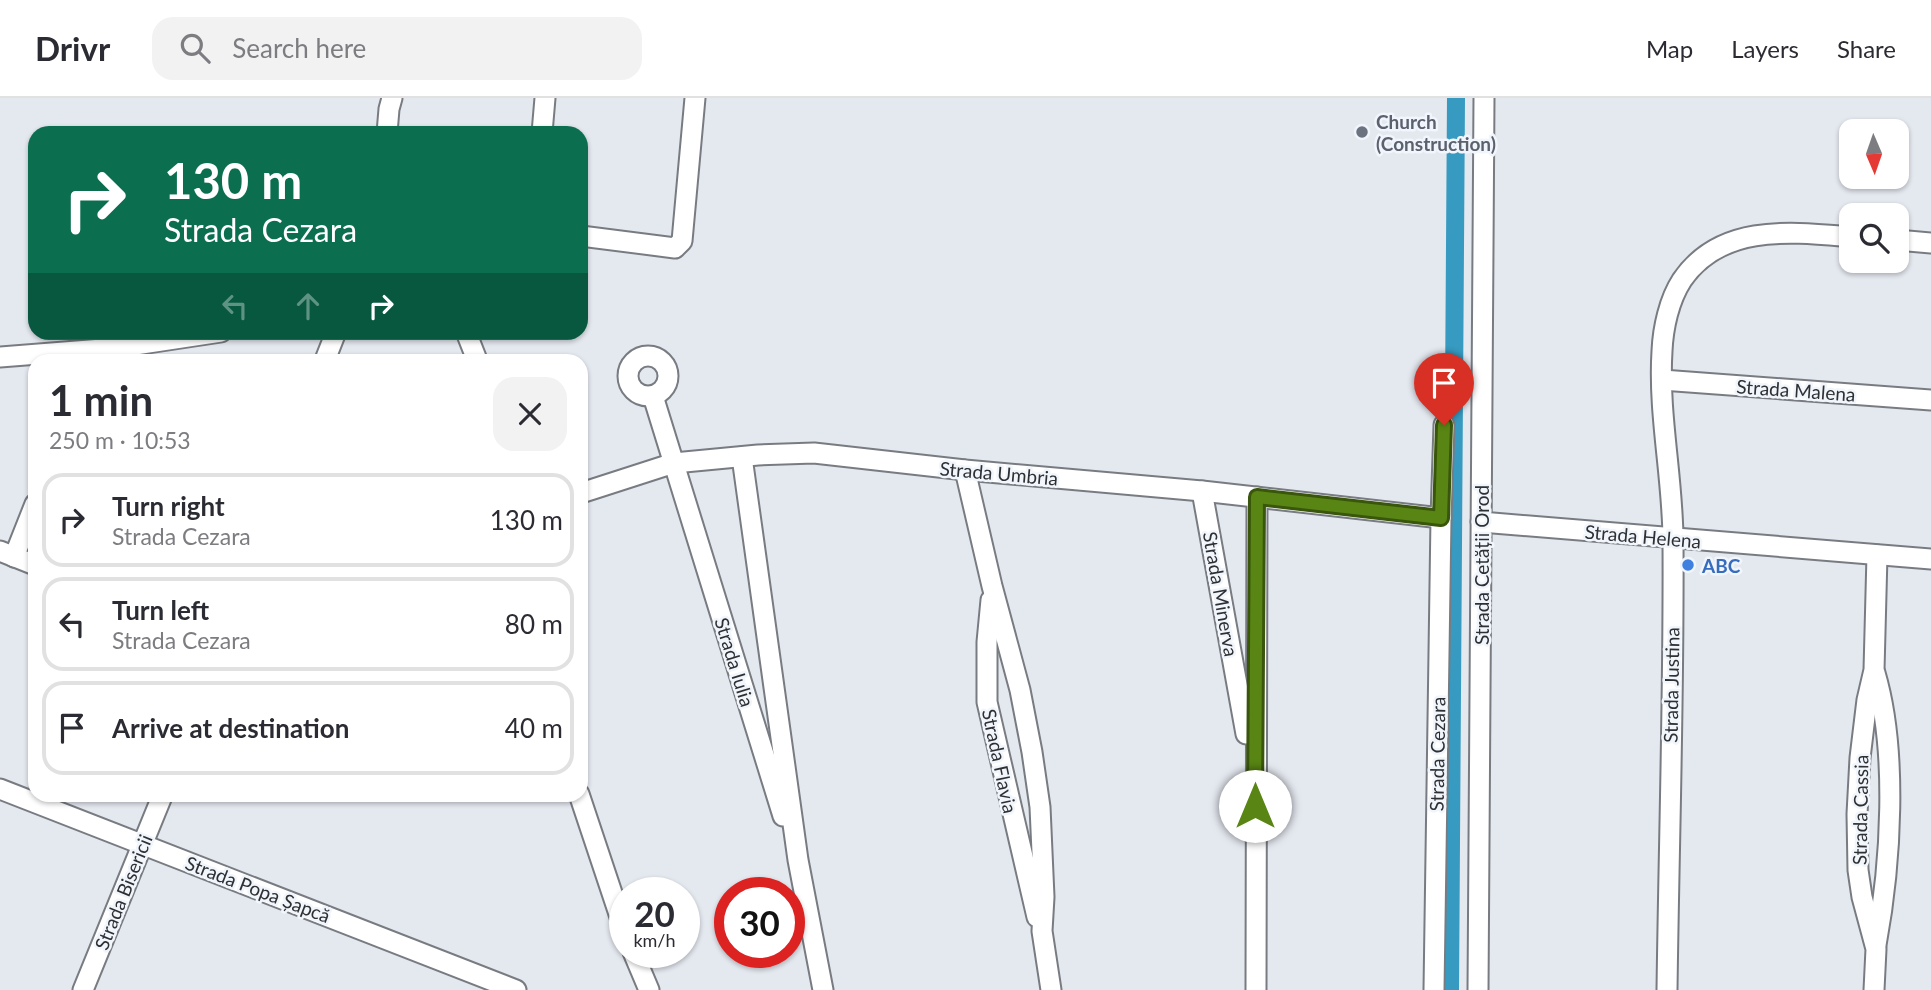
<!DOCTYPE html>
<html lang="en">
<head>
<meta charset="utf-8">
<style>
	:root { --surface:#fff; --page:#f2f2f3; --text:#2b2b33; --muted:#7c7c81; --line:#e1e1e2 }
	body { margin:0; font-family:Lato,sans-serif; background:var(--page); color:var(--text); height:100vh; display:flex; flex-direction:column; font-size:26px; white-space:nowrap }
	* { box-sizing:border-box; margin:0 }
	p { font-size:23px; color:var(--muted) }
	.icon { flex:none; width:38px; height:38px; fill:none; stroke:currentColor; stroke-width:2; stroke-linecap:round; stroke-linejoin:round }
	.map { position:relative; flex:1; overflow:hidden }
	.sheet { position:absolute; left:28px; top:256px; width:560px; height:448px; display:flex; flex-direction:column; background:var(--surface); border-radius:21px; box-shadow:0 2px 5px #0004 }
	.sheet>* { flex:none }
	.guide { position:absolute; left:28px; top:28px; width:560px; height:214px; border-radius:21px; box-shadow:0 2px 5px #0004; background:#0b6e4f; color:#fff; overflow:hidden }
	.needle { width:46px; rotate:178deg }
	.controls { position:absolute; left:1839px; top:21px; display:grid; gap:14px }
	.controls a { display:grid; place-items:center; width:70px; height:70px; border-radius:14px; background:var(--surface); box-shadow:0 2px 5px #0004; font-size:35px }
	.speed { position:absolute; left:609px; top:779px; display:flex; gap:14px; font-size:35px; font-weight:700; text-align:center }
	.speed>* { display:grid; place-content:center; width:91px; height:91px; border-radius:50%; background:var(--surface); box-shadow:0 2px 5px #0004; line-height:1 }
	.speed small { font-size:18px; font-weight:400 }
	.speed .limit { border:10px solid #d22; background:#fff; color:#111 }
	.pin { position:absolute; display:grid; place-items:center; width:60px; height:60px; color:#fff; margin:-72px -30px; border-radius:50% 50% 50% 0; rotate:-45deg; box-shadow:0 0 7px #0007 }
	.pin .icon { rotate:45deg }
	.me { position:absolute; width:77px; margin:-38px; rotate:0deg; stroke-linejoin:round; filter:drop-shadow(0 0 5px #0008) }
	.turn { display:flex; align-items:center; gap:24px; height:147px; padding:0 21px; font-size:32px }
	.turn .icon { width:91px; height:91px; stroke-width:2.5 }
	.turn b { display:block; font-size:49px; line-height:60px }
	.lanes { display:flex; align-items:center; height:66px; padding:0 21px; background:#0003; justify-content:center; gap:35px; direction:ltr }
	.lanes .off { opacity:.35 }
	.round { display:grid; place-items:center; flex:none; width:74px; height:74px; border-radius:21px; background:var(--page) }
	.summary { display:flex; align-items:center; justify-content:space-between; height:119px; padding:0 21px }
	h1 { font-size:42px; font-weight:700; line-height:52px }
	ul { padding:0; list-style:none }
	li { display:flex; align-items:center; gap:21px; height:94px; margin:0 14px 10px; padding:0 7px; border:4px solid var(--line); border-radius:21px }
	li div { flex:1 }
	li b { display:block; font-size:26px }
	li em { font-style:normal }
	header { display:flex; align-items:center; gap:42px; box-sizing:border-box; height:98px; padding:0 35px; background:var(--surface); border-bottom:2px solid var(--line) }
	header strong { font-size:33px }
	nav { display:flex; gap:38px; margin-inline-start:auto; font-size:24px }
	.search { width:490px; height:63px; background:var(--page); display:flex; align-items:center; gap:18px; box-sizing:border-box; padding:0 24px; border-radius:21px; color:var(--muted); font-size:26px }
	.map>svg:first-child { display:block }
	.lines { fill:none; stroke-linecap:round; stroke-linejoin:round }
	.canal { stroke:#379ac0; stroke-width:18 }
	.minor-casing { stroke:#787c82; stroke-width:23 }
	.minor { stroke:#fff; stroke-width:19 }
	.route-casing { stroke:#39560c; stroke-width:18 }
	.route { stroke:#588513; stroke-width:12 }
	.worship-dot { fill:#6b7280; stroke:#f1f5fc; stroke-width:2.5 }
	.shop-dot { fill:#3f7fe0; stroke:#f1f5fc; stroke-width:2.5 }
	.labels { text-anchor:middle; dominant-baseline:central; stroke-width:5; stroke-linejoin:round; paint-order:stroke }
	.worship-label { font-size:19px; font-weight:bold; fill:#5b616d; stroke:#f1f5fc; text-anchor:start }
	.street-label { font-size:19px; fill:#2e3033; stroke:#f1f5fc }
	.shop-label { font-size:19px; font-weight:bold; fill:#366cbe; stroke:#f1f5fc; text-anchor:start }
</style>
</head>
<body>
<header>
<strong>Drivr</strong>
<div class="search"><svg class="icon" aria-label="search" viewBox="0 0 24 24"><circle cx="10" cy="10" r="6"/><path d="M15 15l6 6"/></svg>Search here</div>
<nav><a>Map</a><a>Layers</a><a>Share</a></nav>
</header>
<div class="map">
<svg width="1931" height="892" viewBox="0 0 1931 892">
	<rect width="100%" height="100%" fill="#e4e8ef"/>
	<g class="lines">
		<path class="canal" d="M1450 892 1456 0"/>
		<defs>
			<g id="minor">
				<path d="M387 35 389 11 392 0"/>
				<path d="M542 35 545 0"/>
				<path d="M581 138 675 150 682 143 695 0"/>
				<path d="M1897 142 1931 145"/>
				<path d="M466 234 477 262"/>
				<circle cx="648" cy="278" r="20"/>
				<path d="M0 259 115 250 221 234"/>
				<path d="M325 262 336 234"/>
				<path d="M1662 282 1931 302"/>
				<path d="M653 298 783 718"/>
				<path d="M742 359 798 762 823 892"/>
				<path d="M965 372 992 488 1020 592 1032 654 1040 709 1044 799 1042 833 1051 892"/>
				<path d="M1202 393 1246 636"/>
				<path d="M581 395 674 365 758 357 814 355 965 372 1202 393 1441 420"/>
				<path d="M1481 424 1931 461"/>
				<path d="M0 453 35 467"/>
				<path d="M14 459 35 406"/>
				<path d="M991 502 987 544V604L1037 819"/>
				<path d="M1875 575C1898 653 1891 766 1876 847"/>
				<path d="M0 691 516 892"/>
				<path d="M579 696 625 834"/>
				<path d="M633 854 649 892"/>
				<path d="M83 892 163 696"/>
				<path d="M1256 892 1257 399"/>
				<path d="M1434 892 1441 420 1444 327"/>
				<path d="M1478 892 1484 0"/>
				<path d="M1667 892C1669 742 1674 592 1673 443 1673 380 1658 316 1662 253 1663 230 1669 202 1682 182 1721 125 1792 134 1852 139"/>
				<path d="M1874 892 1876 851 1862 799 1858 772 1857 716 1860 660 1867 602 1874 572 1877 457"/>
			</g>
		</defs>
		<use href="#minor" class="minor-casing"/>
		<use href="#minor" class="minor"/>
	</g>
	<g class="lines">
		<defs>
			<path id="route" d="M1255 708 1257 399 1441 420 1444 327"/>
		</defs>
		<use href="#route" class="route-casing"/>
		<use href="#route" class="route"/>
	</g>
	<circle class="worship-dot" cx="1362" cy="34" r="7"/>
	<circle class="shop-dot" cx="1688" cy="467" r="7"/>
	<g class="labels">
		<g class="worship-label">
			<text x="1376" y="23">Church<tspan x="1376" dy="22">(Construction)</tspan></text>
		</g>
		<g class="street-label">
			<text transform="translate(1796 292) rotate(4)">Strada Malena</text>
			<text transform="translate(999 375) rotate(5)">Strada Umbria</text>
			<text transform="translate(1643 438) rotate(5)">Strada Helena</text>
			<text transform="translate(1481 467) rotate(-90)">Strada Cetății Orod</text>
			<text transform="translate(1221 496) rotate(80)">Strada Minerva</text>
			<text transform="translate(735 564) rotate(73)">Strada Iulia</text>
			<text transform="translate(1671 587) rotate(-89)">Strada Justina</text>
			<text transform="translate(1437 656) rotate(-89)">Strada Cezara</text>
			<text transform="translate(1000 663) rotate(78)">Strada Flavia</text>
			<text transform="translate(1860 712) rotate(-89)">Strada Cassia</text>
			<text transform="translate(258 791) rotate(21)">Strada Popa Șapcă</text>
			<text transform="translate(123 794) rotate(-68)">Strada Bisericii</text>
		</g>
		<g class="shop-label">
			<text x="1702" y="467">ABC</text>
		</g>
	</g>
</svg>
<div class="controls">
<a><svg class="needle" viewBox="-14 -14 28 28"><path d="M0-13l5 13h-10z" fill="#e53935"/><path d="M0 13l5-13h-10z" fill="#7c7c81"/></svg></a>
<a><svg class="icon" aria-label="search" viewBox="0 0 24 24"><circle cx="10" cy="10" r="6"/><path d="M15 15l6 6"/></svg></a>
</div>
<div class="speed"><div>20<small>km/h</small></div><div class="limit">30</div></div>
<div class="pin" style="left:1444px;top:327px;background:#d93025"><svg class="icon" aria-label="arrive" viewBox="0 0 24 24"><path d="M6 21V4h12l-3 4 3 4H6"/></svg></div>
<svg class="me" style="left:1255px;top:708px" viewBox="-20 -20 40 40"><circle r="19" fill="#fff"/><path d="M0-13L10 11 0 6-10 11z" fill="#588513"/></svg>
<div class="guide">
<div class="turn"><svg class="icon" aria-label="right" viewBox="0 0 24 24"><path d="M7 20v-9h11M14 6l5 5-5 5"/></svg><div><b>130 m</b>Strada Cezara</div></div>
<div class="lanes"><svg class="icon off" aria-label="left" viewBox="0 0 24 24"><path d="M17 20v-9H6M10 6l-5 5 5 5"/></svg><svg class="icon off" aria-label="ahead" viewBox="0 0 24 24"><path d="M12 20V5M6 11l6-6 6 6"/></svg><svg class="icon" aria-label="right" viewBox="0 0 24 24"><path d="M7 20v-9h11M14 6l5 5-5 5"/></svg></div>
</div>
<section class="sheet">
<div class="summary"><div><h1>1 min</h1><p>250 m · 10:53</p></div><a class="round"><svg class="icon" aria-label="close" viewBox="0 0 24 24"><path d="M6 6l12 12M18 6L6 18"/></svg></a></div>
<ul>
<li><svg class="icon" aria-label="right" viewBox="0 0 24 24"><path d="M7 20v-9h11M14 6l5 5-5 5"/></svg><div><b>Turn right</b><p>Strada Cezara</p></div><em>130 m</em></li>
<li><svg class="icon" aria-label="left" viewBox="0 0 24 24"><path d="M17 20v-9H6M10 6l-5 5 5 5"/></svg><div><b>Turn left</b><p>Strada Cezara</p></div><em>80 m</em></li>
<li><svg class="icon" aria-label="arrive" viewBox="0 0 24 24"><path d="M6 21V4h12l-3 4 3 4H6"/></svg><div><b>Arrive at destination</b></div><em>40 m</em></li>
</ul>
</section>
</div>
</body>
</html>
